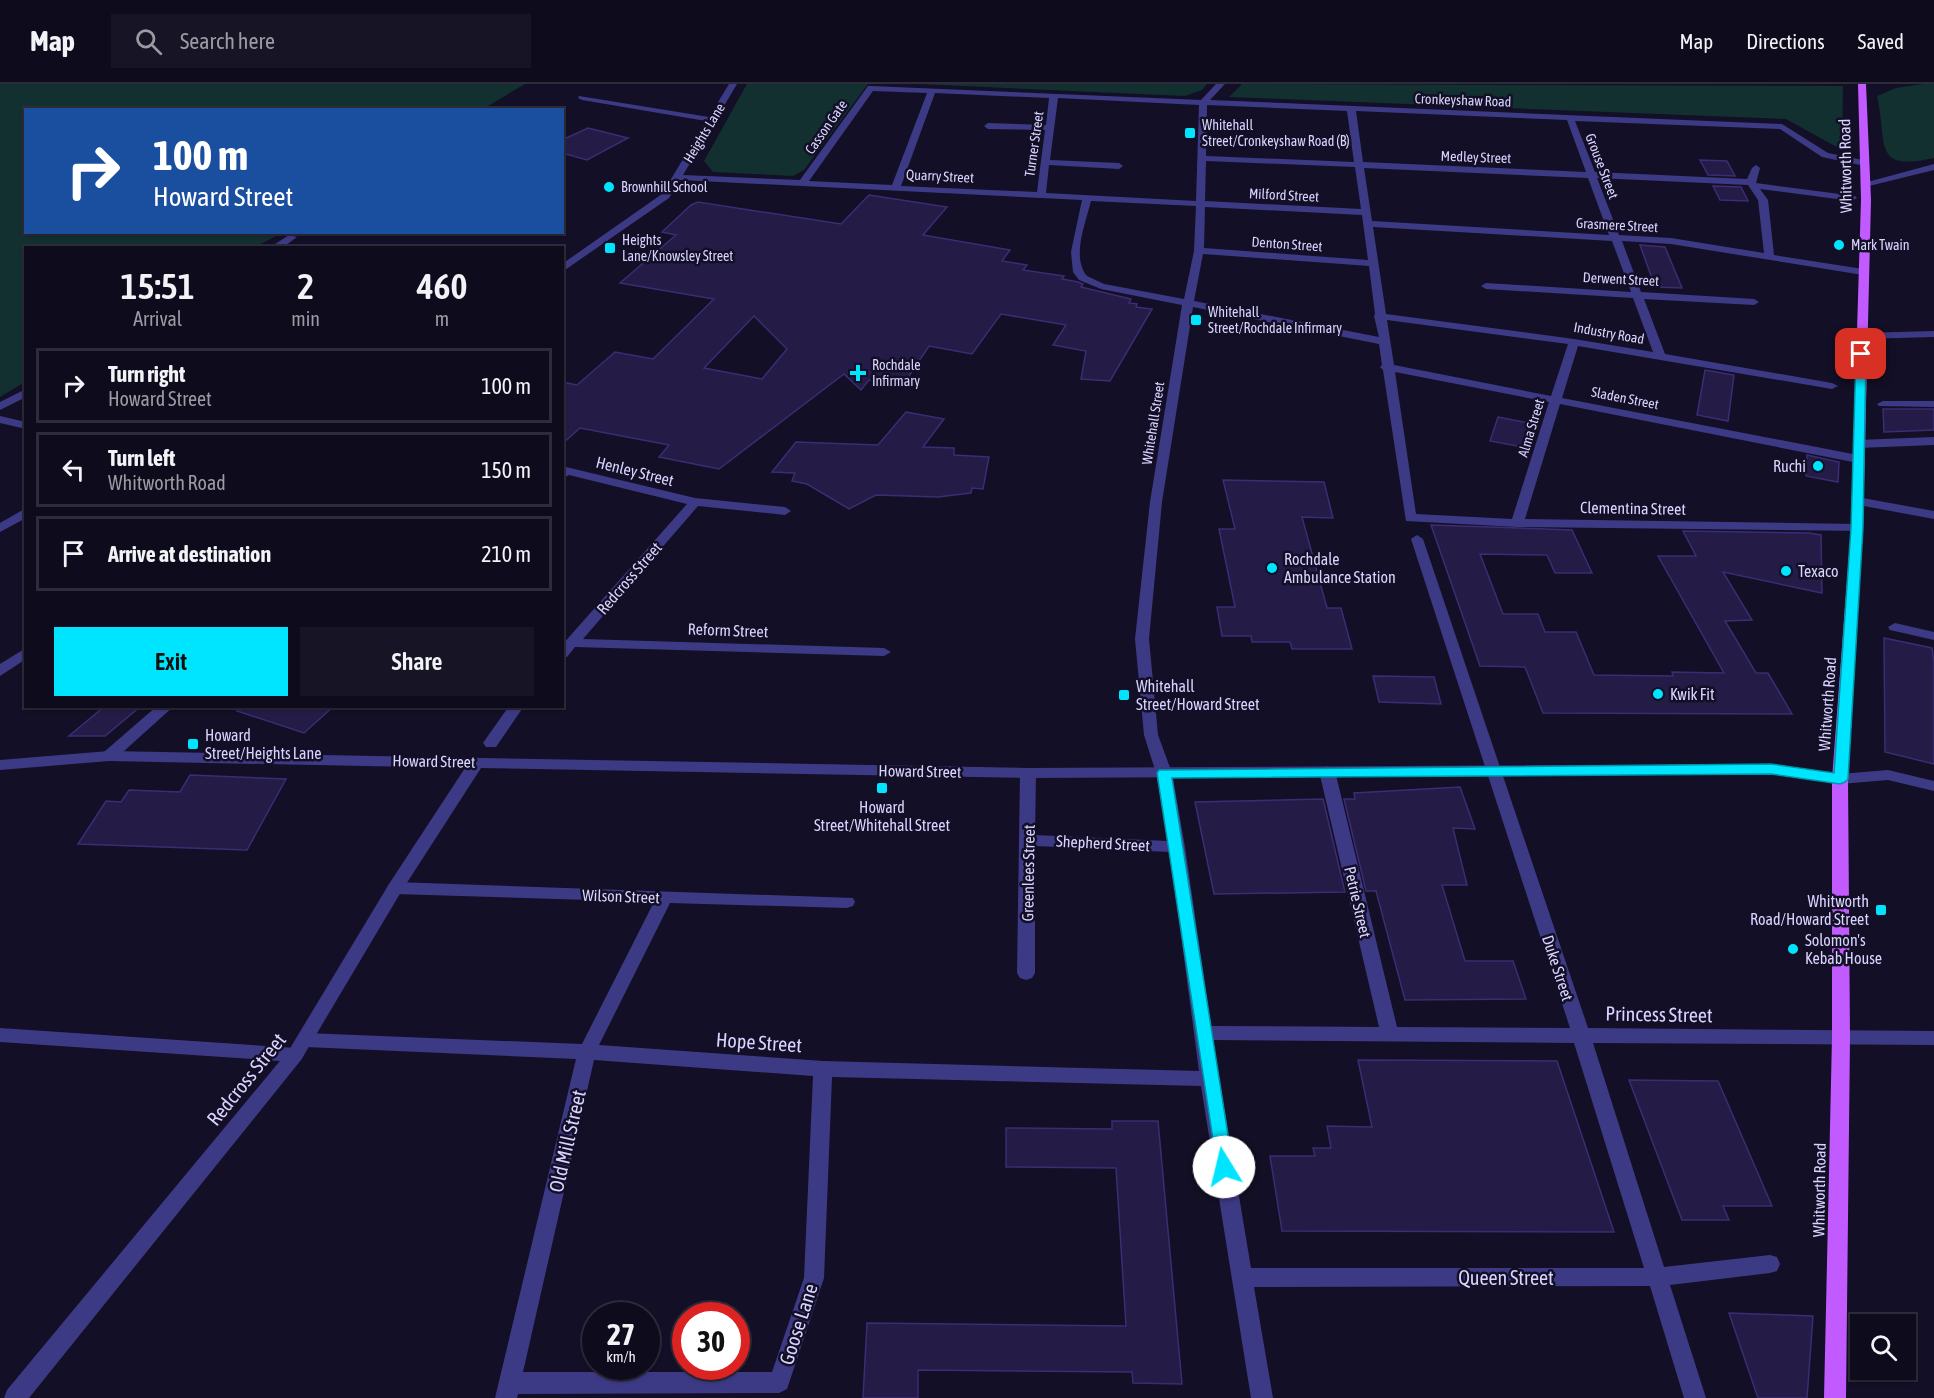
<!DOCTYPE html>
<html lang="en">
<head>
<meta charset="utf-8">
<style>
	:root { --surface:#0e0b1c; --page:#171425; --text:#f1f3f6; --muted:#9b9ba3; --line:#2e2b3b; --accent:#00e5ff }
	body { margin:0; font-family:"Asap Condensed",sans-serif; background:var(--page); color:var(--text); height:100vh; display:flex; flex-direction:column; font-size:22px; white-space:nowrap }
	* { box-sizing:border-box; margin:0 }
	p { font-size:20px; color:var(--muted) }
	.icon { flex:none; width:33px; height:33px; fill:none; stroke:currentColor; stroke-width:2; stroke-linecap:round; stroke-linejoin:round }
	.map { position:relative; flex:1; overflow:hidden }
	.panel { position:absolute; left:24px; top:162px; width:540px; height:462px; display:flex; flex-direction:column; background:var(--surface); border-radius:0px; box-shadow:0 2px 4px #0004,0 0 0 2px var(--line) }
	.panel>* { flex:none }
	.guide { position:absolute; left:24px; top:24px; width:540px; height:126px; border-radius:0px; box-shadow:0 2px 4px #0004,0 0 0 2px var(--line); background:#1a4fa0; color:#fff; overflow:hidden }
	.tools { position:absolute; left:1850px; top:1230px; display:grid; gap:12px }
	.tools a { display:grid; place-items:center; width:66px; height:66px; border-radius:0px; background:var(--surface); box-shadow:0 2px 4px #0004,0 0 0 2px var(--line); font-size:30px }
	.speed { position:absolute; left:582px; top:1218px; display:flex; gap:12px; font-size:30px; font-weight:700; text-align:center }
	.speed>* { display:grid; place-content:center; width:78px; height:78px; border-radius:50%; background:var(--surface); box-shadow:0 2px 4px #0004,0 0 0 2px var(--line); line-height:1 }
	.speed small { font-size:15px; font-weight:400 }
	.speed .limit { border:9px solid #d22; background:#fff; color:#111 }
	.pin { position:absolute; display:grid; place-items:center; width:51px; height:51px; color:#fff; margin:-26px; border-radius:12px; box-shadow:0 3px 9px #0006 }
	.me { position:absolute; width:66px; margin:-33px; rotate:351deg; stroke-linejoin:round; filter:drop-shadow(0 0 4px #0008) }
	.turn { display:flex; align-items:center; gap:21px; height:126px; padding:0 30px; font-size:27px }
	.turn .icon { width:78px; height:78px; stroke-width:2.5 }
	.turn b { display:block; font-size:42px; line-height:51px }
	.eta { display:flex; justify-content:space-evenly; align-items:center; height:102px; text-align:center }
	.eta b { font-size:36px; font-weight:600; line-height:42px }
	.button { display:flex; gap:12px; margin-top:auto; padding:12px 30px }
	.button a { flex:1; height:69px; border-radius:0px; background:var(--accent); color:#111; font-size:24px; font-weight:600; line-height:69px; text-align:center }
	.button a+a { background:var(--page); color:var(--text) }
	ul { padding:0; list-style:none }
	li { display:flex; align-items:center; gap:18px; height:75px; margin:0 12px 9px; padding:0 18px; border:3px solid var(--line); border-radius:0px }
	li div { flex:1 }
	li b { display:block; font-size:22px }
	li em { font-style:normal }
	header { display:flex; align-items:center; gap:36px; box-sizing:border-box; height:84px; padding:0 30px; background:var(--surface); border-bottom:2px solid var(--line) }
	header strong { font-size:28px }
	nav { display:flex; gap:33px; margin-inline-start:auto; font-size:21px }
	.search { width:420px; height:54px; background:var(--page); display:flex; align-items:center; gap:15px; box-sizing:border-box; padding:0 21px; border-radius:0px; color:var(--muted); font-size:22px }
	.map>svg:first-child { display:block }
	.green { fill:#12302f }
	.building { fill:#241b47; stroke:#3b2d73; stroke-width:1.5; fill-rule:evenodd }
	.lines { fill:none; stroke-linecap:round; stroke-linejoin:round }
	.minor { fill:#3d3a85; fill-rule:evenodd }
	.tertiary { fill:#3d3a85; fill-rule:evenodd }
	.primary { fill:#c25bff; fill-rule:evenodd }
	.route { fill:#00e5ff; stroke:#0095a6; stroke-width:1.5 }
	.poi-dot { fill:#00e5ff; stroke:#130f26; stroke-width:2 }
	.labels { text-anchor:middle; dominant-baseline:central; stroke-width:5; stroke-linejoin:round; paint-order:stroke }
	.far-street-label { font-size:14px; fill:#d9d4ff; stroke:#130f26 }
	.far-poi-label { font-size:14px; fill:#d9d4ff; stroke:#130f26; text-anchor:start }
	.street-label { font-size:16px; fill:#d9d4ff; stroke:#130f26 }
	.poi-label { font-size:16px; fill:#d9d4ff; stroke:#130f26; text-anchor:start }
	.near-street-label { font-size:20px; fill:#d9d4ff; stroke:#130f26 }
</style>
</head>
<body>
<header>
<strong>Map</strong>
<div class="search"><svg class="icon" aria-label="search" viewBox="0 0 24 24"><circle cx="10" cy="10" r="6"/><path d="M15 15l6 6"/></svg>Search here</div>
<nav><a>Map</a><a>Directions</a><a>Saved</a></nav>
</header>
<div class="map">
<svg width="1934" height="1314" viewBox="0 0 1934 1314">
	<rect width="100%" height="100%" fill="#130f26"/>
	<g class="green">
		<path d="M0 0H525L483 25 26 26V148L282 149 255 163 26 164 25 298 0 313Z"/>
		<path d="M747 0H868L804 86 793 92 713 88 704 77Z"/>
		<path d="M918 0H1207L1202 6 1185 12Z"/>
		<path d="M1242 0 1843 2 1842 66 1786 35 1229 13Z"/>
		<path d="M1924 0H1934V74C1871 88 1888 60 1877 12L1896 4Z"/>
	</g>
	<g class="building">
		<path d="M588 44 628 54 587 76 562 69V56Z"/>
		<path d="M1700 76 1727 77 1735 92 1708 91Z"/>
		<path d="M1713 102 1741 103 1748 117 1720 116Z"/>
		<path d="M869 111 947 123 923 151 1010 166 1002 177 1027 181 1023 186 1064 192 1062 195 1078 198 1083 200 1081 203 1131 215 1129 219 1137 220 1136 223 1152 225 1110 297 1081 295 1086 267 1053 261 1066 241 1001 230 972 270 929 262 903 301 869 296 861 306 844 290 719 385 659 373 669 361 580 344 562 360V298L577 301 615 268 653 275 714 215 620 199 676 151 662 148 691 121 698 118 841 140ZM754 232 787 265 762 295 704 284Z"/>
		<path d="M1640 161 1665 163 1682 204 1655 203Z"/>
		<path d="M1705 286 1734 291 1728 337 1697 331Z"/>
		<path d="M1883 325H1934V346L1884 348Z"/>
		<path d="M906 328 944 335 923 363 954 364V371L989 373 983 405 972 404 971 409 938 413 876 411 849 425 807 400 792 397 795 389 772 388 796 358 878 361Z"/>
		<path d="M1498 333 1529 339 1522 363 1490 357Z"/>
		<path d="M1807 371 1839 378 1838 398 1806 392Z"/>
		<path d="M1223 396 1324 398 1333 434 1302 433 1327 524H1341L1352 565H1292L1290 558H1252L1251 552H1222L1217 523H1235L1219 445H1235Z"/>
		<path d="M1431 441 1572 446 1592 489H1555L1547 471 1480 470 1503 530H1538L1545 548H1576L1594 591 1673 592 1672 588 1724 589 1658 472H1696L1683 447 1809 449 1821 451 1822 509 1723 488 1752 536 1725 537 1756 589H1768L1792 630 1543 629 1525 583 1480 582Z"/>
		<path d="M1884 554 1932 564 1934 577V680L1885 668Z"/>
		<path d="M1373 592 1434 593 1441 620 1379 618Z"/>
		<path d="M105 622H141L105 652H69Z"/>
		<path d="M238 622H334L304 649 237 627Z"/>
		<path d="M190 691 286 695 247 766 78 760 106 717 121 718 129 706 180 708Z"/>
		<path d="M1460 703 1475 745 1453 744 1467 801H1442L1465 877H1513L1526 915 1405 916 1376 807H1366L1344 715H1355L1354 709Z"/>
		<path d="M1323 715 1345 808 1214 810 1195 718Z"/>
		<path d="M1358 976 1557 977 1614 1148 1282 1147 1270 1072H1315L1313 1064H1331L1327 1042 1372 1043Z"/>
		<path d="M1629 996 1718 997 1772 1122H1723L1729 1136H1682Z"/>
		<path d="M1112 1037H1158L1182 1300 1133 1299 1132 1288 918 1286V1314H863L867 1239 1126 1242 1116 1084 1006 1083V1044L1112 1045Z"/>
		<path d="M1729 1229 1813 1232 1807 1314H1758Z"/>
	</g>
	<g class="lines">
		<g class="minor">
			<path d="M729 0H737L683 91 800 96 868 2H871L1201 16 1216 0H1225L1210 16 1782 40 1828 69 1868 77 1869 79 1865 82 1822 73 1780 45 1575 37 1595 88 1747 95 1752 84 1756 81 1760 84 1756 99 1855 112 1857 114 1852 117 1760 105 1768 116 1774 171 1863 185 1868 188 1863 191 1671 160 1622 157 1641 208 1754 215 1759 218 1754 221 1644 215 1665 270 1832 299 1838 302 1832 305 1578 262 1562 314 1858 371 1864 375 1858 379 1560 320 1525 435 1857 440 1863 444 1862 447 1517 443 1406 437 1383 286 1380 283 1382 281 1379 260 1193 223 1162 418 1149 555 1158 651 1172 689 1185 763 1211 942 1379 943 1319 687 1327 682 1335 687 1397 943 1570 944 1411 455 1417 451 1423 455 1588 944 1934 947V961L1593 959 1664 1183 1770 1171 1777 1173 1780 1180 1777 1187 1770 1189 1670 1201 1706 1314H1684L1650 1202 1254 1203 1273 1314H1251L1201 1002 832 993 824 1194 787 1305 779 1309 518 1310 517 1314H495L576 975 306 963 300 961 297 956 300 951 306 949 582 960 654 818 395 810 389 808 387 804 389 800 395 798 853 814 855 818 853 822 847 824 670 819 599 961 823 977 1199 987 1170 768 1035 762V889L1032 894 1026 896 1020 894 1017 889 1020 689 1023 685 1028 684 1036 689 1035 751 1168 757 1156 689 1144 651 1135 555 1150 418 1182 221 1101 205 1079 196 1073 188 1071 168 1082 116 680 96 669 114 562 188V180L662 110 706 37 582 16 578 14 579 12 709 33ZM873 7 927 9 892 101 809 97ZM935 9 1049 14 1046 41 988 39 984 42 988 45 1045 46 1037 108 901 102ZM1058 14 1199 21 1196 117 1046 109 1049 81 1119 85 1123 82 1119 79 1050 76ZM1207 21 1347 27 1354 78 1206 72ZM1356 27 1567 36 1586 88 1363 78ZM1206 77 1355 83 1361 125 1205 117ZM1364 84 1588 94 1609 151 1372 137ZM1597 94 1748 101 1758 116 1764 169 1671 154 1619 151ZM1091 117 1196 122 1194 167 1184 215 1104 200 1087 192C1071 173 1086 138 1091 117ZM1205 123 1362 131 1368 176 1204 164ZM1373 143 1612 157 1631 208 1486 199 1481 202 1486 205 1633 214 1653 268 1574 255 1386 230ZM1203 170 1369 182 1375 230 1374 232 1379 253 1194 217ZM1387 236 1568 260 1551 312 1394 281ZM1395 288 1549 318 1512 435 1416 430ZM1213 956 1574 959 1644 1184H1251ZM594 976 813 992 804 1194 772 1288H523Z"/>
			<path d="M1934 80V86L1865 103 1860 100Z"/>
			<path d="M289 151 297 153 282 164H269Z"/>
			<path d="M1934 247V253L1861 255 1856 252 1861 249Z"/>
			<path d="M26 305V313L0 326V318Z"/>
			<path d="M1883 317H1934V323L1879 322 1877 320Z"/>
			<path d="M0 332 26 338V345L0 339Z"/>
			<path d="M1934 353V361L1858 364 1852 360 1858 356Z"/>
			<path d="M566 383 695 414 785 423 791 427 785 431 698 422 583 555 884 564 891 568 884 572 575 563 567 573 562 574V561L687 420 569 391 562 395V384Z"/>
			<path d="M1857 413 1934 427V435L1853 420 1851 417Z"/>
			<path d="M26 424V434L0 448V439Z"/>
			<path d="M1895 539 1934 548V556L1890 546 1888 543Z"/>
			<path d="M26 564V575L0 592V580Z"/>
			<path d="M157 622H174L114 676H104L101 672 104 668Z"/>
			<path d="M509 622H524L496 663H486L483 659Z"/>
			<path d="M1888 686 1934 697V707L1888 696 1840 700 1835 699 1832 695 1835 691 1840 690Z"/>
			<path d="M0 944 295 964 301 966 304 971 301 976 295 978 0 958Z"/>
		</g>
		<path class="tertiary" d="M109 667 1028 684 1771 680 1840 690 1845 691 1848 695 1845 699 1840 700 1771 690 1028 694 481 684 401 808 301 976 29 1314H4L7 1306 289 966 389 800 465 684 109 677 0 686V676Z"/>
		<path class="primary" d="M1858 0H1866L1871 116 1863 444 1848 695 1850 953 1846 1314H1824L1832 953V695L1851 444 1861 116Z"/>
	</g>
	<path class="route" d="M1861 267 1866 270 1863 444 1848 695 1845 698 1840 700 1771 690 1172 694 1233 1083 1230 1088 1224 1091 1218 1088 1157 689 1159 686 1771 680 1834 689 1851 444 1856 270Z"/>
	<g class="poi-dot">
		<rect x="1184" y="43" width="12" height="12" rx="3"/>
		<circle cx="609" cy="103" r="6"/>
		<circle cx="1839" cy="161" r="6"/>
		<rect x="604" y="158" width="12" height="12" rx="3"/>
		<rect x="1190" y="230" width="12" height="12" rx="3"/>
		<path d="M855 280h6v6h6v6h-6v6h-6v-6h-6v-6h6z"/>
		<circle cx="1818" cy="382" r="6"/>
		<circle cx="1272" cy="484" r="6"/>
		<circle cx="1786" cy="487" r="6"/>
		<circle cx="1658" cy="610" r="6"/>
		<rect x="1118" y="605" width="12" height="12" rx="3"/>
		<rect x="187" y="654" width="12" height="12" rx="3"/>
		<rect x="876" y="698" width="12" height="12" rx="3"/>
		<rect x="1875" y="820" width="12" height="12" rx="3"/>
		<circle cx="1793" cy="865" r="6"/>
	</g>
	<g class="labels">
		<g class="far-street-label">
			<text transform="translate(1463 16) rotate(2)">Cronkeyshaw Road</text>
			<text transform="translate(826 43) rotate(-55)">Casson Gate</text>
			<text transform="translate(704 49) rotate(-59)">Heights Lane</text>
			<text transform="translate(1034 60) rotate(-82)">Turner Street</text>
			<text transform="translate(1476 73) rotate(2)">Medley Street</text>
			<text transform="translate(1602 82) rotate(69)">Grouse Street</text>
			<text transform="translate(940 92) rotate(3)">Quarry Street</text>
			<text transform="translate(1284 111) rotate(3)">Milford Street</text>
			<text transform="translate(1617 141) rotate(3)">Grasmere Street</text>
			<text transform="translate(1287 160) rotate(4)">Denton Street</text>
			<text transform="translate(1621 195) rotate(3)">Derwent Street</text>
			<text transform="translate(1609 249) rotate(10)">Industry Road</text>
			<text transform="translate(1625 314) rotate(11)">Sladen Street</text>
			<text transform="translate(1153 339) rotate(-81)">Whitehall Street</text>
			<text transform="translate(1531 344) rotate(-73)">Alma Street</text>
		</g>
		<g class="far-poi-label">
			<text x="1202" y="41">Whitehall<tspan x="1202" dy="16">Street/Cronkeyshaw Road (B)</tspan></text>
			<text x="621" y="103">Brownhill School</text>
			<text x="622" y="156">Heights<tspan x="622" dy="16">Lane/Knowsley Street</tspan></text>
			<text x="1851" y="161">Mark Twain</text>
			<text x="1208" y="228">Whitehall<tspan x="1208" dy="16">Street/Rochdale Infirmary</tspan></text>
			<text x="872" y="281">Rochdale<tspan x="872" dy="16">Infirmary</tspan></text>
		</g>
		<g class="street-label">
			<text transform="translate(1845 82) rotate(-91)">Whitworth Road</text>
			<text transform="translate(635 387) rotate(14)">Henley Street</text>
			<text transform="translate(1633 424) rotate(1)">Clementina Street</text>
			<text transform="translate(629 494) rotate(-49)">Redcross Street</text>
			<text transform="translate(728 546) rotate(2)">Reform Street</text>
			<text transform="translate(1827 620) rotate(-86)">Whitworth Road</text>
			<text transform="translate(434 677) rotate(1)">Howard Street</text>
			<text transform="translate(920 687) rotate(1)">Howard Street</text>
			<text transform="translate(1103 759) rotate(3)">Shepherd Street</text>
			<text transform="translate(1028 789) rotate(-89)">Greenlees Street</text>
			<text transform="translate(621 812) rotate(2)">Wilson Street</text>
			<text transform="translate(1358 818) rotate(77)">Petrie Street</text>
			<text transform="translate(1558 884) rotate(72)">Duke Street</text>
			<text transform="translate(1819 1106) rotate(-89)">Whitworth Road</text>
		</g>
		<g class="poi-label">
			<text x="1806" y="382" text-anchor="end">Ruchi</text>
			<text x="1284" y="475">Rochdale<tspan x="1284" dy="18">Ambulance Station</tspan></text>
			<text x="1798" y="487">Texaco</text>
			<text x="1136" y="602">Whitehall<tspan x="1136" dy="18">Street/Howard Street</tspan></text>
			<text x="1670" y="610">Kwik Fit</text>
			<text x="205" y="651">Howard<tspan x="205" dy="18">Street/Heights Lane</tspan></text>
			<text x="882" y="723" text-anchor="middle">Howard<tspan x="882" dy="18">Street/Whitehall Street</tspan></text>
			<text x="1869" y="817" text-anchor="end">Whitworth<tspan x="1869" dy="18">Road/Howard Street</tspan></text>
			<text x="1805" y="856">Solomon's<tspan x="1805" dy="18">Kebab House</tspan></text>
		</g>
		<g class="near-street-label">
			<text transform="translate(1659 930) rotate(1)">Princess Street</text>
			<text transform="translate(759 958) rotate(4)">Hope Street</text>
			<text transform="translate(246 995) rotate(-51)">Redcross Street</text>
			<text transform="translate(567 1057) rotate(-77)">Old Mill Street</text>
			<text x="1506" y="1193">Queen Street</text>
			<text transform="translate(798 1240) rotate(-72)">Goose Lane</text>
		</g>
	</g>
</svg>
<div class="tools">
<a><svg class="icon" aria-label="search" viewBox="0 0 24 24"><circle cx="10" cy="10" r="6"/><path d="M15 15l6 6"/></svg></a>
</div>
<div class="speed"><div>27<small>km/h</small></div><div class="limit">30</div></div>
<div class="pin" style="left:1861px;top:270px;background:#d93025"><svg class="icon" aria-label="arrive" viewBox="0 0 24 24"><path d="M6 21V4h12l-3 4 3 4H6"/></svg></div>
<svg class="me" style="left:1224px;top:1083px" viewBox="-20 -20 40 40"><circle r="19" fill="#fff"/><path d="M0-13L10 11 0 6-10 11z" fill="#00e5ff"/></svg>
<div class="guide">
<div class="turn"><svg class="icon" aria-label="right" viewBox="0 0 24 24"><path d="M7 20v-9h11M14 6l5 5-5 5"/></svg><div><b>100 m</b>Howard Street</div></div>
</div>
<section class="panel">
<div class="eta">
<div><b>15:51</b><p>Arrival</p></div>
<div><b>2</b><p>min</p></div>
<div><b>460</b><p>m</p></div>
</div>
<ul>
<li><svg class="icon" aria-label="right" viewBox="0 0 24 24"><path d="M7 20v-9h11M14 6l5 5-5 5"/></svg><div><b>Turn right</b><p>Howard Street</p></div><em>100 m</em></li>
<li><svg class="icon" aria-label="left" viewBox="0 0 24 24"><path d="M17 20v-9H6M10 6l-5 5 5 5"/></svg><div><b>Turn left</b><p>Whitworth Road</p></div><em>150 m</em></li>
<li><svg class="icon" aria-label="arrive" viewBox="0 0 24 24"><path d="M6 21V4h12l-3 4 3 4H6"/></svg><div><b>Arrive at destination</b></div><em>210 m</em></li>
</ul>
<div class="button"><a>Exit</a><a>Share</a></div>
</section>
</div>
</body>
</html>
